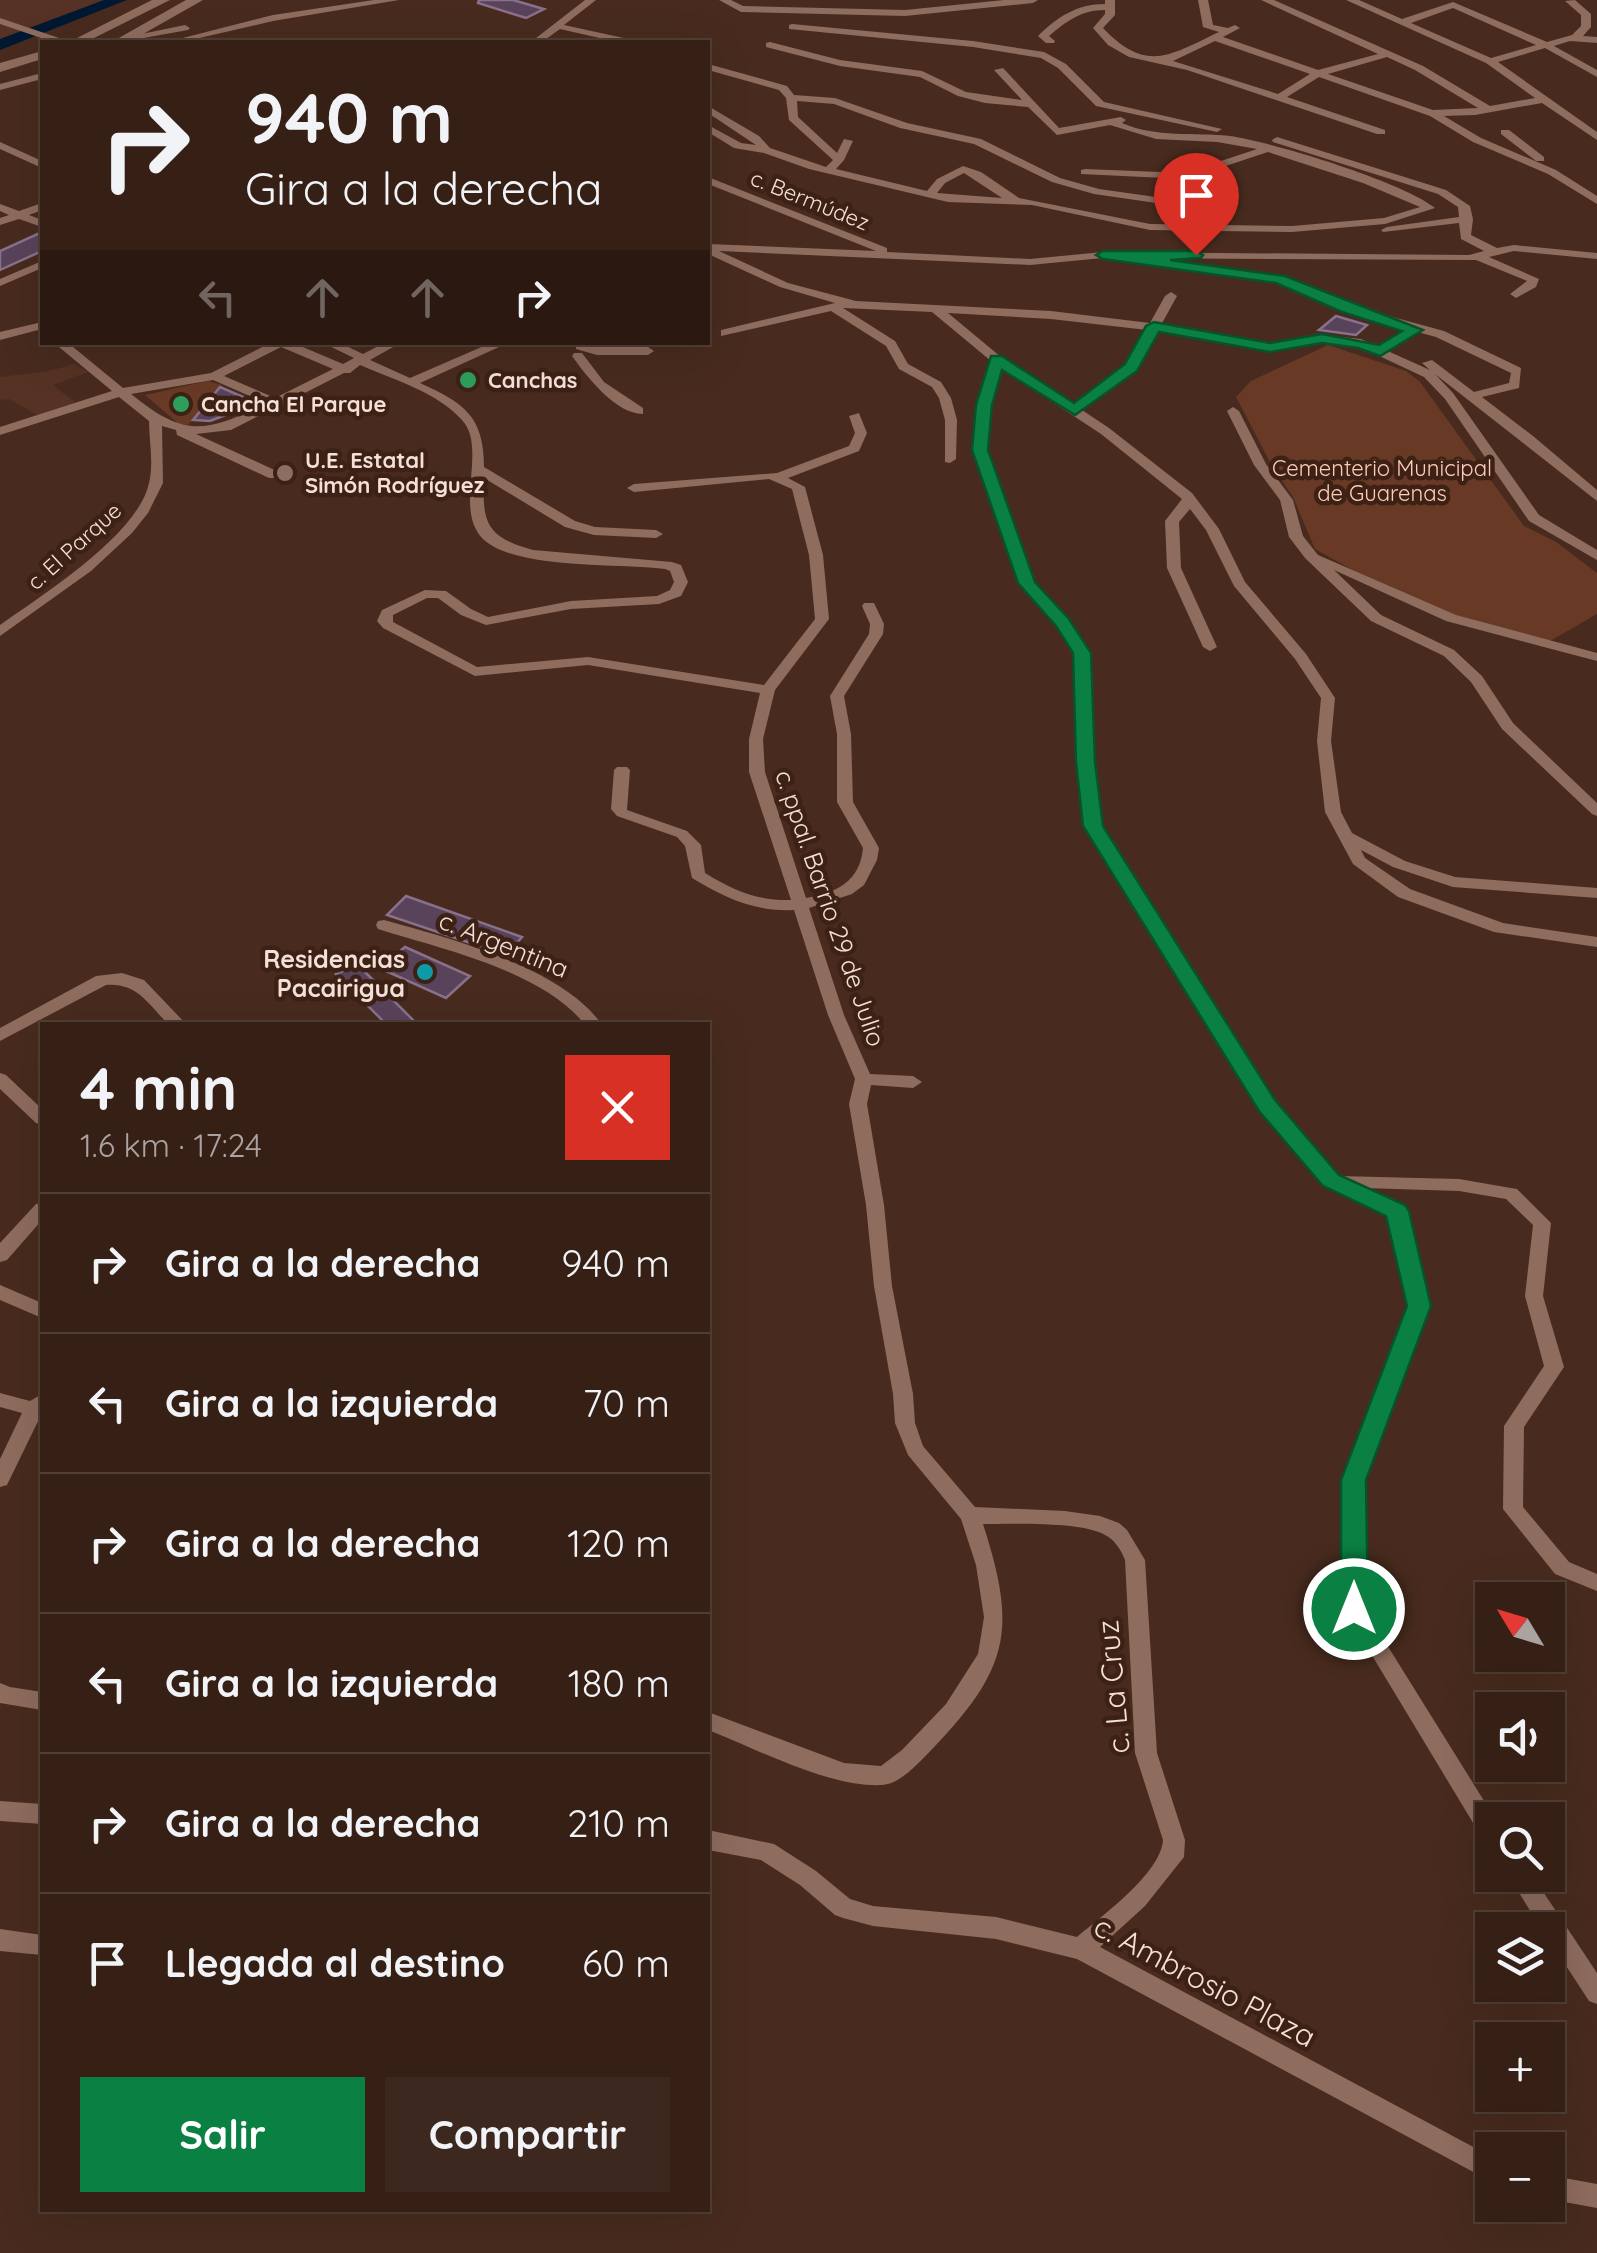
<!DOCTYPE html>
<html lang="es">
<head>
<meta charset="utf-8">
<style>
	:root { --surface:#362016; --page:#3d281f; --text:#f1f3f6; --muted:#aaa3a1; --line:#503e35; --accent:#0b8043 }
	body { margin:0; font-family:Quicksand,sans-serif; background:var(--page); color:var(--text); height:100vh; display:flex; flex-direction:column; font-size:38px; white-space:nowrap }
	* { box-sizing:border-box; margin:0 }
	p { font-size:32px; color:var(--muted) }
	.icon { flex:none; width:55px; height:55px; fill:none; stroke:currentColor; stroke-width:2; stroke-linecap:round; stroke-linejoin:round }
	.map { position:relative; flex:1; overflow:hidden }
	.drawer { position:absolute; left:40px; top:1022px; width:670px; height:1190px; display:flex; flex-direction:column; background:var(--surface); border-radius:0px; box-shadow:0 10px 40px #0002,0 0 0 2px var(--line) }
	.drawer>* { flex:none }
	.hud { position:absolute; left:40px; top:40px; width:670px; height:305px; border-radius:0px; box-shadow:0 10px 40px #0002,0 0 0 2px var(--line); background:#362016; color:var(--text); overflow:hidden }
	.needle { width:65px; rotate:308deg }
	.controls { position:absolute; left:1475px; top:1582px; display:grid; gap:20px }
	.controls a { display:grid; place-items:center; width:90px; height:90px; border-radius:0px; background:var(--surface); box-shadow:0 10px 40px #0002,0 0 0 2px var(--line); font-size:50px }
	.pin { position:absolute; display:grid; place-items:center; width:85px; height:85px; color:#fff; margin:-102px -42px; border-radius:50% 50% 50% 0; rotate:-45deg; box-shadow:0 0 10px #0007 }
	.pin .icon { rotate:45deg }
	.me { position:absolute; width:110px; margin:-55px; rotate:0deg; stroke-linejoin:round; filter:drop-shadow(0 0 8px #0008) }
	.turn { display:flex; align-items:center; gap:35px; height:210px; padding:0 40px; font-size:45px }
	.turn .icon { width:130px; height:130px; stroke-width:2.5 }
	.turn b { display:block; font-size:70px; line-height:85px }
	.lanes { display:flex; align-items:center; height:95px; padding:0 40px; background:#0003; justify-content:center; gap:50px; direction:ltr }
	.lanes .off { opacity:.35 }
	.round { display:grid; place-items:center; flex:none; width:105px; height:105px; border-radius:0px; background:var(--page) }
	.overview { display:flex; align-items:center; justify-content:space-between; height:170px; padding:0 40px }
	h1 { font-size:60px; font-weight:700; line-height:75px }
	.action { display:flex; gap:20px; margin-top:auto; padding:20px 40px }
	.action a { flex:1; height:115px; border-radius:0px; background:var(--accent); color:#fff; font-size:40px; font-weight:700; line-height:115px; text-align:center }
	.action a+a { background:var(--page); color:var(--text) }
	ul { padding:0; list-style:none }
	li { display:flex; align-items:center; gap:30px; height:140px; padding:0 40px; border-top:2px solid var(--line) }
	li div { flex:1 }
	li b { display:block; font-size:38px }
	li em { font-style:normal }
	.map>svg:first-child { display:block }
	.built { fill:#553223 }
	.green { fill:#683a26 }
	.lines { fill:none; stroke-linecap:round; stroke-linejoin:round }
	.river { fill:#011832; fill-rule:evenodd }
	.building { fill:#59435b; stroke:#89718b; stroke-width:2.5 }
	.minor { fill:#8e6c5e; fill-rule:evenodd }
	.secondary { fill:#8e6c5e; fill-rule:evenodd }
	.route { fill:#0b8043; stroke:#07532c; stroke-width:2.5 }
	.leisure-dot { fill:#2e9e5b; stroke:#3d2115; stroke-width:4 }
	.education-dot { fill:#8d6e63; stroke:#3d2115; stroke-width:4 }
	.culture-dot { fill:#0f9aa8; stroke:#3d2115; stroke-width:4 }
	.labels { text-anchor:middle; dominant-baseline:central; stroke-width:9; stroke-linejoin:round; paint-order:stroke }
	.far-street-label { font-size:22px; fill:#f4e0d8; stroke:#3d2115 }
	.far-poi-label { font-size:22px; font-weight:bold; fill:#f4e0d8; stroke:#3d2115; text-anchor:start }
	.far-park-label { font-size:22px; fill:#feccb8; stroke:#3d2115 }
	.street-label { font-size:25px; fill:#f4e0d8; stroke:#3d2115 }
	.poi-label { font-size:25px; font-weight:bold; fill:#f4e0d8; stroke:#3d2115; text-anchor:end }
	.near-street-label { font-size:30px; fill:#f4e0d8; stroke:#3d2115 }
</style>
</head>
<body>
<div class="map">
<svg width="1597" height="2253" viewBox="0 0 1597 2253">
	<rect width="100%" height="100%" fill="#482b1e"/>
	<g class="built">
		<path d="M0 0H105L0 40Z"/>
		<path d="M74 364 88 372 53 385 76 403 39 416 9 399 0 400V377L49 371Z"/>
	</g>
	<g class="green">
		<path d="M1328 345 1406 371 1420 382 1524 526 1556 542 1597 573V614L1550 641 1462 618 1369 579 1315 549 1293 497 1273 468 1236 397 1251 381Z"/>
		<path d="M208 381 222 385 188 425 179 424 145 395Z"/>
	</g>
	<g class="lines">
		<path class="river" d="M104 0H127L0 50V39Z"/>
	</g>
	<g class="building">
		<path d="M479 0H513L544 9 526 18 478 3Z"/>
		<path d="M42 232V251L0 270V251Z"/>
		<path d="M1336 316 1367 325 1356 335 1319 330Z"/>
		<path d="M220 387 257 403 210 421 193 420Z"/>
		<path d="M406 896 522 937 506 955 387 915Z"/>
		<path d="M405 947 470 976 446 998 379 968Z"/>
		<path d="M357 964 418 1025H387L336 974Z"/>
	</g>
	<g class="lines">
		<g class="minor">
			<path d="M374 0H399L273 21 182 42H167L273 15Z"/>
			<path d="M585 0H596L564 25 633 40 634 42H617L560 29 542 42H531Z"/>
			<path d="M719 0H731L743 6 905 10 1004 0H1038L1033 3 905 16 741 12Z"/>
			<path d="M1105 0H1115V15L1103 28C1147 74 1170 55 1219 32L1203 27 1198 0H1208L1213 25 1228 28 1235 25 1240 28 1223 37 1318 70 1378 54 1261 0H1274L1423 66 1490 106 1535 98 1486 63 1346 0H1359L1402 19 1453 2 1547 42 1572 35 1581 26V15L1565 1 1575 0 1591 14V27L1583 36 1597 37V43L1570 41 1554 46 1597 70V77L1545 48 1498 62 1597 132V140L1542 103 1475 115 1444 116 1481 138 1556 170 1597 196V204L1548 174 1473 142 1430 116 1319 77 1287 97 1385 130V134H1377L1187 70 1129 57 1108 45 1093 28 1105 14V10C1081 10 1067 21 1049 36L1055 41 1054 43H1046L1038 36C1057 17 1077 4 1105 4ZM1453 8 1536 45 1491 58 1411 23ZM1215 41 1310 74 1278 94 1173 61ZM1387 57 1415 70 1478 108 1433 110 1328 74Z"/>
			<path d="M0 18 65 40 66 42H53L0 24Z"/>
			<path d="M792 24 973 41 1044 52 1066 64 1104 102 1222 129 1217 132 1096 106 1058 68 1041 58 973 47 789 29V25Z"/>
			<path d="M185 25 190 28 188 30 127 41 122 38Z"/>
			<path d="M770 42 840 60 922 71 966 92 1022 100 994 70 1003 68 1059 128 1121 117 1126 120 1122 123C1156 138 1194 132 1230 136 1272 142 1403 182 1435 208L1385 224 1292 232 1150 230 1032 205 948 202 809 169 764 153 734 148 708 132V125L741 143 756 145 708 113V106L759 136 770 148 826 167 833 160 789 120 786 98 779 90 708 70V64L787 86 794 95 835 98 907 123 981 139 1060 178 1099 189 1177 200 1183 203 1177 206 1094 194 1052 182 974 144 900 128 834 104 797 101 798 117 837 153 844 139 853 141 844 160 836 169 927 191 937 179 963 166 981 172 1019 198 1150 224 1292 226 1384 218 1420 207 1363 183 1268 152 1186 179 1081 174V170L1085 169 1185 173 1257 149 1217 142 1156 139 1110 125 1057 135 1028 107 985 103 958 96 920 77 840 66 766 47V43ZM964 173 1002 198 937 193 945 183Z"/>
			<path d="M42 73V79L0 90V84Z"/>
			<path d="M1501 130H1509L1544 157V161H1536L1501 134Z"/>
			<path d="M1277 137 1446 190 1470 206 1473 219 1471 235 1497 248 1514 245 1597 253V259L1514 251 1489 257 1539 279 1536 287 1516 298 1510 294 1527 281 1476 260 1103 258 1030 265 719 251 788 283 856 301 1051 311 1150 323 1165 296 1171 292 1177 296 1161 325 1270 344 1322 335 1361 339 1430 370 1422 363 1432 360 1474 392 1509 383 1511 373 1436 337 1344 312 1277 282 1173 268 1167 265 1173 262 1284 277 1352 306 1444 331 1521 368 1519 388 1482 397 1533 436 1597 490V501L1435 374 1453 393 1539 515 1597 550V560L1529 521 1445 399 1424 377 1358 346 1322 343 1270 352 1158 331 1136 370 1082 410 1109 428 1192 493 1219 529 1245 582 1306 654 1335 698 1331 741 1341 812 1352 833 1405 861 1455 877 1597 888V898L1453 887 1393 867 1361 850 1365 858 1410 889 1503 923 1597 937V947L1494 932 1398 897 1353 864 1325 812 1317 741 1321 698 1295 659 1234 586 1206 530 1190 509 1179 522 1181 568 1217 647 1210 651 1203 647 1167 568 1165 521 1182 499 1101 434 1001 368 990 405 986 450 1033 582 1068 620 1089 653 1093 762 1101 826 1273 1101 1338 1176 1459 1179 1511 1188 1517 1189 1551 1223 1543 1296 1564 1367 1524 1427 1523 1507 1569 1562 1597 1574V1591L1555 1574 1503 1509 1504 1426 1544 1366 1525 1296 1533 1225 1506 1199 1459 1191 1364 1188 1403 1206 1406 1211 1428 1306 1364 1480V1608L1496 1820H1492V1844L1484 1841 1344 1609V1480L1410 1306 1389 1215 1325 1184 1261 1109 1085 826 1079 762 1075 653 1057 625 1020 583 974 450 978 405 991 361 932 312 843 308 895 341 908 364 941 382 951 398 957 420 956 459 950 463 945 462V420L939 398 932 387 899 369 886 346 831 311 721 336V330L835 303 780 287 708 254V244L876 251 708 184V177L887 248V252L1030 259 1103 252 1469 255 1484 251 1461 239 1459 223 1383 232 1381 230 1387 227 1459 217 1458 207 1438 194 1273 142 1272 140ZM948 313 1051 319 1147 330 1127 365 1074 405 1001 357Z"/>
			<path d="M0 142 42 161V168L0 149Z"/>
			<path d="M42 203V210L29 215 42 220V227L19 219 0 225V218L9 215 0 211V204L19 211Z"/>
			<path d="M42 261V268L0 286V279Z"/>
			<path d="M42 322V329L0 340V332Z"/>
			<path d="M53 342H67L123 388 211 373 272 342H291L343 364 354 358 321 342H338L363 354 386 342H402L370 360 410 378 493 342H510L420 383C464 403 484 416 484 467L575 521 595 527 656 530 663 534 656 538 594 535 565 527 484 478C482 524 487 537 533 550L672 562 681 565 688 582 681 596 659 604 571 609 486 625 461 615 438 598H427L393 615V622L477 667 588 657 764 685 815 619 809 555 792 489 769 479 634 492 627 488 634 484 777 473 849 446 855 433 849 416 859 413 867 433 859 451 788 478 805 487 823 555 829 619 775 690 763 739 765 772 806 898C837 893 860 881 863 848L837 802V734L830 696 869 634 870 624 862 606 864 603H874L884 624 883 634 844 696 851 734 853 802 879 848 877 860 864 885 852 894 809 908 844 1015 870 1074 913 1076 922 1082 913 1088 871 1085 867 1104 884 1205 892 1286 913 1394 915 1423 923 1446 975 1507 1065 1511 1100 1516 1119 1523 1127 1530 1145 1560 1157 1753 1185 1840 1184 1857 1145 1906 1100 1947 1492 2157V2182L1077 1959 996 1939 873 1926 843 1918 835 1915 800 1885 761 1860 708 1850V1830L774 1844 816 1871 850 1899 873 1906 996 1917 1077 1937C1102 1916 1161 1873 1163 1840L1135 1753 1125 1560C1121 1550 1115 1540 1105 1535 1081 1521 1012 1524 983 1524 1016 1626 1011 1666 936 1745 922 1759 902 1784 882 1785 830 1788 757 1749 708 1730V1712L844 1763 881 1766 902 1750 946 1704 978 1654 984 1617 976 1565 961 1519 908 1455 895 1423 893 1394 874 1286 866 1205 849 1104 855 1079 828 1015 794 910C755 912 725 898 692 878L685 846 677 837 617 816 611 809 614 770 617 767H627L630 770 627 810 687 831 701 845 705 873C733 890 757 901 791 900L749 772V739L760 693 588 665 475 676 383 628 377 621 382 610 425 590 446 591 471 609 488 617 571 601 657 596 670 590 674 582 670 571 665 569C621 563 515 570 483 539 453 509 488 448 462 420 437 392 394 380 360 365L350 373H344L285 403 283 407H276L231 430 196 434 279 472V478H269L177 435 176 430 162 426 163 483 148 513 132 533 91 571 0 636V625C42 595 138 535 149 483 154 463 149 441 149 421L119 397 0 435V427L112 391ZM281 347 333 369 275 398 224 376ZM213 380 266 403C206 433 185 438 131 394Z"/>
			<path d="M580 342 598 347H648L654 351 648 355H597L576 349V343Z"/>
			<path d="M574 353H582L604 382 643 408V414C616 414 587 377 572 356Z"/>
			<path d="M1233 407 1239 411 1266 464 1293 500 1303 536 1318 555 1456 615 1597 653V661L1446 621 1334 570 1381 615 1454 650 1482 676 1513 723 1597 803V816L1592 814 1502 729 1471 682 1444 656 1371 621 1305 558 1289 537 1280 500 1254 465 1227 411Z"/>
			<path d="M384 920C449 938 564 968 602 1025H585C544 971 441 949 378 929L376 925 378 921Z"/>
			<path d="M122 973 144 980 187 1025H169C149 1005 137 982 106 985L0 1041V1028L96 976Z"/>
			<path d="M0 1073 6 1075 42 1109V1125L36 1123 0 1089Z"/>
			<path d="M42 1203V1220L7 1260 0 1262V1243L36 1204Z"/>
			<path d="M0 1285 42 1303V1318L0 1300Z"/>
			<path d="M0 1393 30 1401 42 1394V1413L7 1485 0 1487V1459L22 1413 0 1407Z"/>
			<path d="M0 1683 10 1687 42 1692V1710L0 1703Z"/>
			<path d="M0 1801 42 1804V1824L0 1821Z"/>
			<path d="M1508 1875H1532L1597 1973V2004L1589 2001 1548 1938V1930H1542Z"/>
			<path d="M0 1929 42 1935V1955L0 1951Z"/>
			<path d="M1548 2175 1597 2184V2208L1548 2199Z"/>
		</g>
		<g class="secondary">
			<path d="M152 0H170L86 42H69Z"/>
			<path d="M186 0H203L129 42 117 39Z"/>
			<path d="M42 51V59L0 72V63Z"/>
		</g>
	</g>
	<path class="route" d="M1196 251 1203 255 1201 258 1170 260 1285 276 1423 330 1380 356 1358 348 1322 343 1270 352 1159 332 1137 371 1075 415 1002 370 992 405 988 450 1035 582 1069 619 1091 653 1095 762 1103 826 1275 1100 1339 1175 1405 1205 1409 1211 1431 1306 1366 1480 1368 1609 1364 1617 1354 1620 1345 1617 1341 1609V1480L1407 1306 1386 1216 1323 1186 1259 1111 1083 826 1076 762 1073 653 1056 626 1018 583 972 450 976 405 991 356H1002L1074 403 1125 364 1146 326 1154 322 1270 343 1322 334 1379 345 1402 331 1342 312 1276 283 1103 259 1096 255 1103 251Z"/>
	<g class="leisure-dot">
		<circle cx="468" cy="380" r="10"/>
		<circle cx="181" cy="404" r="10"/>
	</g>
	<circle class="education-dot" cx="285" cy="473" r="10"/>
	<circle class="culture-dot" cx="425" cy="972" r="10"/>
	<g class="labels">
		<g class="far-street-label">
			<text transform="translate(810 200) rotate(22)">c. Bermúdez</text>
			<text transform="translate(74 546) rotate(-42)">c. El Parque</text>
		</g>
		<g class="far-poi-label">
			<text x="488" y="380">Canchas</text>
			<text x="201" y="404">Cancha El Parque</text>
			<text x="305" y="460">U.E. Estatal<tspan x="305" dy="25">Simón Rodríguez</tspan></text>
		</g>
		<g class="far-park-label">
			<text x="1382" y="468">Cementerio Municipal<tspan x="1382" dy="25">de Guarenas</tspan></text>
		</g>
		<g class="street-label">
			<text transform="translate(831 908) rotate(71)">c. ppal. Barrio 29 de Julio</text>
			<text transform="translate(504 944) rotate(22)">c. Argentina</text>
		</g>
		<g class="poi-label">
			<text x="405" y="958">Residencias<tspan x="405" dy="29">Pacairigua</tspan></text>
		</g>
		<g class="near-street-label">
			<text transform="translate(1113 1687) rotate(-95)">c. La Cruz</text>
			<text transform="translate(1205 1981) rotate(28)">c. Ambrosio Plaza</text>
		</g>
	</g>
</svg>
<div class="controls">
<a><svg class="needle" viewBox="-14 -14 28 28"><path d="M0-13l5 13h-10z" fill="#e53935"/><path d="M0 13l5-13h-10z" fill="#aaa3a1"/></svg></a>
<a><svg class="icon" aria-label="sound" viewBox="0 0 24 24"><path d="M4 9h4l5-4v14l-5-4H4zM17 9q2 3 0 6"/></svg></a>
<a><svg class="icon" aria-label="search" viewBox="0 0 24 24"><circle cx="10" cy="10" r="6"/><path d="M15 15l6 6"/></svg></a>
<a><svg class="icon" aria-label="layers" viewBox="0 0 24 24"><path d="M12 4l9 5-9 5-9-5zM3 14l9 5 9-5"/></svg></a>
<a>+</a>
<a>−</a>
</div>
<div class="pin" style="left:1196px;top:255px;background:#d93025"><svg class="icon" aria-label="arrive" viewBox="0 0 24 24"><path d="M6 21V4h12l-3 4 3 4H6"/></svg></div>
<svg class="me" style="left:1354px;top:1609px" viewBox="-20 -20 40 40"><circle r="17" fill="#0b8043" stroke="#fff" stroke-width="3"/><path d="M0-11L8 9 0 5-8 9z" fill="#fff"/></svg>
<div class="hud">
<div class="turn"><svg class="icon" aria-label="right" viewBox="0 0 24 24"><path d="M7 20v-9h11M14 6l5 5-5 5"/></svg><div><b>940 m</b>Gira a la derecha</div></div>
<div class="lanes"><svg class="icon off" aria-label="left" viewBox="0 0 24 24"><path d="M17 20v-9H6M10 6l-5 5 5 5"/></svg><svg class="icon off" aria-label="ahead" viewBox="0 0 24 24"><path d="M12 20V5M6 11l6-6 6 6"/></svg><svg class="icon off" aria-label="ahead" viewBox="0 0 24 24"><path d="M12 20V5M6 11l6-6 6 6"/></svg><svg class="icon" aria-label="right" viewBox="0 0 24 24"><path d="M7 20v-9h11M14 6l5 5-5 5"/></svg></div>
</div>
<section class="drawer">
<div class="overview"><div><h1>4 min</h1><p>1.6 km · 17:24</p></div><a class="round" style="background:#d93025;color:#fff"><svg class="icon" aria-label="close" viewBox="0 0 24 24"><path d="M6 6l12 12M18 6L6 18"/></svg></a></div>
<ul>
<li><svg class="icon" aria-label="right" viewBox="0 0 24 24"><path d="M7 20v-9h11M14 6l5 5-5 5"/></svg><div><b>Gira a la derecha</b></div><em>940 m</em></li>
<li><svg class="icon" aria-label="left" viewBox="0 0 24 24"><path d="M17 20v-9H6M10 6l-5 5 5 5"/></svg><div><b>Gira a la izquierda</b></div><em>70 m</em></li>
<li><svg class="icon" aria-label="right" viewBox="0 0 24 24"><path d="M7 20v-9h11M14 6l5 5-5 5"/></svg><div><b>Gira a la derecha</b></div><em>120 m</em></li>
<li><svg class="icon" aria-label="left" viewBox="0 0 24 24"><path d="M17 20v-9H6M10 6l-5 5 5 5"/></svg><div><b>Gira a la izquierda</b></div><em>180 m</em></li>
<li><svg class="icon" aria-label="right" viewBox="0 0 24 24"><path d="M7 20v-9h11M14 6l5 5-5 5"/></svg><div><b>Gira a la derecha</b></div><em>210 m</em></li>
<li><svg class="icon" aria-label="arrive" viewBox="0 0 24 24"><path d="M6 21V4h12l-3 4 3 4H6"/></svg><div><b>Llegada al destino</b></div><em>60 m</em></li>
</ul>
<div class="action"><a>Salir</a><a>Compartir</a></div>
</section>
</div>
</body>
</html>
